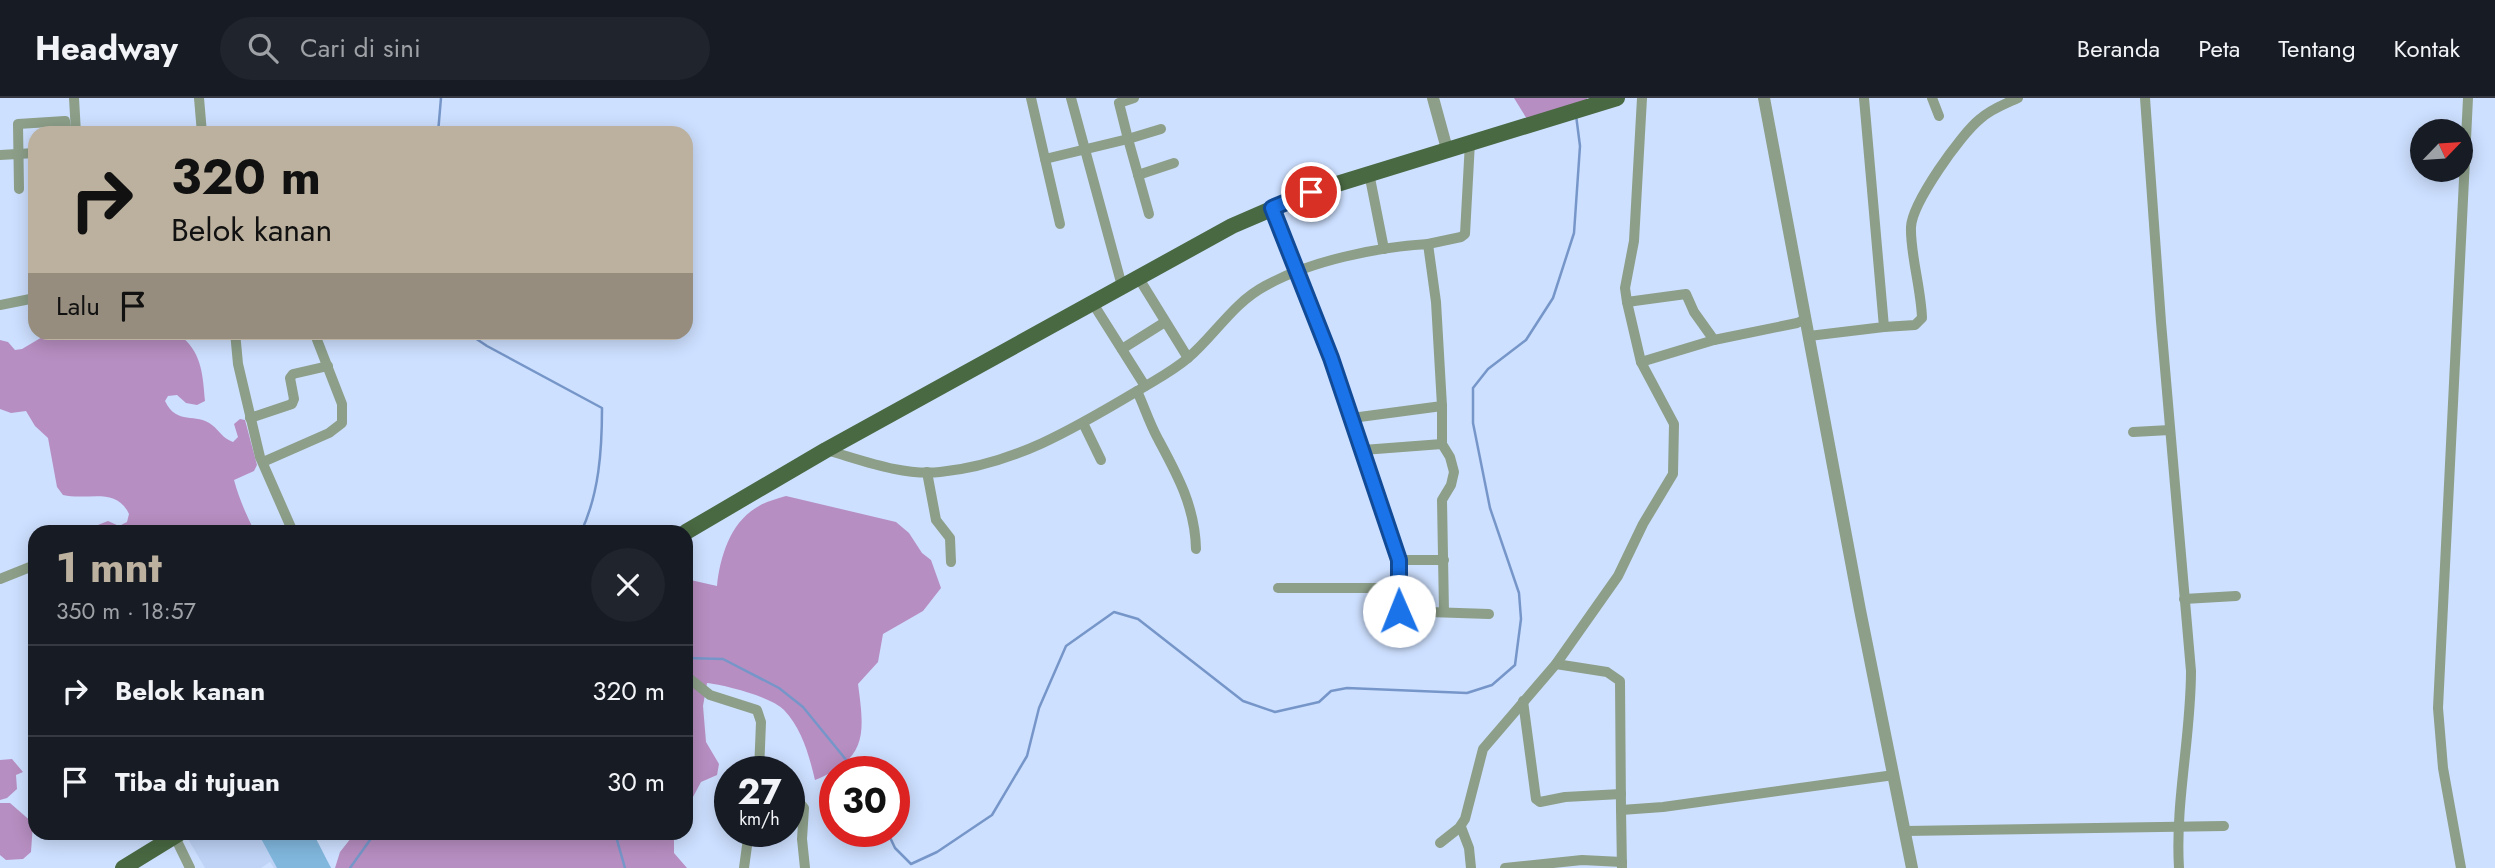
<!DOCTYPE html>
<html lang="id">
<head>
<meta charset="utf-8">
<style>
	:root { --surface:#171b24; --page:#20242c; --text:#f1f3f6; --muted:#9ea1a6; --line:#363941; --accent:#bcb19e }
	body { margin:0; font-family:Jost,sans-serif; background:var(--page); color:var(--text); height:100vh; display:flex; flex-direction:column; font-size:26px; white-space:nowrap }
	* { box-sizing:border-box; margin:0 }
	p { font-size:23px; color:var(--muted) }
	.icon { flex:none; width:38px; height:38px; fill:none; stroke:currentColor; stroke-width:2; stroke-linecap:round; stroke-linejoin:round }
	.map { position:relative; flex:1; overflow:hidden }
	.drawer { position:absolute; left:28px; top:427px; width:665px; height:315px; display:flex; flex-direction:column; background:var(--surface); border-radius:21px; box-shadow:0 4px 18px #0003 }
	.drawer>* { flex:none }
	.guide { position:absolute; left:28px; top:28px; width:665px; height:214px; border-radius:21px; box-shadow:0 4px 18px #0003; background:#bcb19e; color:#111; overflow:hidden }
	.needle { width:46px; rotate:65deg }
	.fabs { position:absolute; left:2410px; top:21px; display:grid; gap:14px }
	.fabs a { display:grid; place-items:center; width:63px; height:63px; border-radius:50%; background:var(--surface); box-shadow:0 4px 18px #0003; font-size:35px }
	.speed { position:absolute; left:714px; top:658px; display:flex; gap:14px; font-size:35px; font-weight:700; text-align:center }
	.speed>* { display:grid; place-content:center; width:91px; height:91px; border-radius:50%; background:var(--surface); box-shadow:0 4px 18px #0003; line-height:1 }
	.speed small { font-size:18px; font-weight:400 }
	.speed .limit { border:10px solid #d22; background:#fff; color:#111 }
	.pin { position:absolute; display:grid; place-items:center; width:60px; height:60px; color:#fff; margin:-30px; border:4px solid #fff; border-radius:50%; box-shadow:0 2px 7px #0007 }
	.me { position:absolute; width:77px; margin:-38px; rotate:359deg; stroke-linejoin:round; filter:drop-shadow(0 0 5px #0008) }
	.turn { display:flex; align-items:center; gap:24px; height:147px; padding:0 28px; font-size:32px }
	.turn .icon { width:91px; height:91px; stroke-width:2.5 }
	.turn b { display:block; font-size:49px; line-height:60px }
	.then { display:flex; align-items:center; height:66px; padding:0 28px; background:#0003; gap:14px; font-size:26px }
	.round { display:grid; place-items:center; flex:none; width:74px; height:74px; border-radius:37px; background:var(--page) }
	.overview { display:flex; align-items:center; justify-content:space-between; height:119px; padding:0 28px }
	h1 { font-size:42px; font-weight:700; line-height:52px; color:var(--accent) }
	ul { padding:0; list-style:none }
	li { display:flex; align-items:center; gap:21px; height:91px; padding:0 28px; border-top:2px solid var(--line) }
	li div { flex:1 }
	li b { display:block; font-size:26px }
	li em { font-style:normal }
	header { display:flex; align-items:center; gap:42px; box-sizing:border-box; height:98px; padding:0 35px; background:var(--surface); border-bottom:2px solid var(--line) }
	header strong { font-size:33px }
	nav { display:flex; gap:38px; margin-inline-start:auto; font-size:24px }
	.search { width:490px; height:63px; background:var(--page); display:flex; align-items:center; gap:18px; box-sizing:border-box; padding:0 24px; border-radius:38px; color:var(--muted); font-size:26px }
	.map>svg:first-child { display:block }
	.built { fill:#bed3f6 }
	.forest { fill:#b78ec1 }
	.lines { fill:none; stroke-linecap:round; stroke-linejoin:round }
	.stream { stroke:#7696c9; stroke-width:2.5 }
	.building { fill:#81b7dd }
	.minor { stroke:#8d9f89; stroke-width:10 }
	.tertiary { stroke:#8d9f89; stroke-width:12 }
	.primary { stroke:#496942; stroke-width:16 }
	.route-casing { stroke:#114b97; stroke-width:18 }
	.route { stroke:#1a73e8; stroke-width:12 }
</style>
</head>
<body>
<header>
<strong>Headway</strong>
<div class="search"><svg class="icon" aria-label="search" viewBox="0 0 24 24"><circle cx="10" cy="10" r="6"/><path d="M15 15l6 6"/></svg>Cari di sini</div>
<nav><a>Beranda</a><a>Peta</a><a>Tentang</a><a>Kontak</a></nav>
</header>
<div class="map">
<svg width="2495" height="770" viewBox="0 0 2495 770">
	<rect width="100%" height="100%" fill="#cde0ff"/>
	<path class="built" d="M199 735H313L331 770H274L270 764 261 770H205L188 741Z"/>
	<g class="forest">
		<path d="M1514 0H1587L1586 10 1530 26Z"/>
		<path d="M127 234 138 235 146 242 183 240C202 256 203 279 205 303L197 307 186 305 177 297 168 298 165 303C177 328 196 314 212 327 220 333 222 340 233 344L238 339 234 326 240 321 245 322 257 367 254 373 234 382C239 400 246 417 255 434H80L108 423 119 428 127 424 129 416C116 388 88 403 63 397L57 389 48 340 35 328 26 313 11 315 0 311V242L8 244 15 252 22 251 49 235H119L118 242H123Z"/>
		<path d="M786 398 896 424 909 435 922 455 931 462 941 490 923 513 883 536 878 564 858 586C865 637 867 661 815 682 809 657 802 631 784 612 772 599 725 587 707 585L703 608 706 644 719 666 717 677 701 684 686 712V481L717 488C720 458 731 423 759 408 767 403 777 401 786 398Z"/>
		<path d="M12 661 23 674 16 677 17 691 7 700 0 702V662Z"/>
		<path d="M0 705H10L33 725 31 754 23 761 6 762 0 757Z"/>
		<path d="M355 735H674V755L687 770H335L340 754Z"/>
	</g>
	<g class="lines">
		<g class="stream">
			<path d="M438 35 441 0"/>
			<path d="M474 234 475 240 487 248 602 310C602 353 599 396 581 434"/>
			<path d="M686 560 723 561 779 590 803 609 856 674"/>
			<path d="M887 733 895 750 911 766 937 754 992 717 1027 658 1039 610 1066 548 1114 514 1138 521 1243 603 1275 614 1319 604 1331 593 1347 590 1467 595 1492 587 1515 567 1521 521 1519 495 1490 410 1473 325V290L1488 271 1526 242 1553 200 1574 135 1580 48 1576 17"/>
			<path d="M615 735 625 770"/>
			<path d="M350 770 375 735"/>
		</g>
	</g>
	<path class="building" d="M258 735H313L331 770H277Z"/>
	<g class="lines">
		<g class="minor">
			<path d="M74 0 76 35"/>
			<path d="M199 0 202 35"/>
			<path d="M1031 0 1045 61 1128 41 1119 5 1134 0"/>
			<path d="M1071 0 1122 188"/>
			<path d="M1932 0 1939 18"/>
			<path d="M2145 0 2161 224 2191 573C2191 639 2175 704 2179 770"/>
			<path d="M0 57 35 55"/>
			<path d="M1045 61 1060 126"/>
			<path d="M1369 75 1384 151"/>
			<path d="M1138 77 1174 65"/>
			<path d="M19 91 18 26 65 23 67 35"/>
			<path d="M1272 110 1331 260 1399 462 1396 536"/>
			<path d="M1149 116 1128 41 1161 31"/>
			<path d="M1428 146 1461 139 1465 136 1470 44"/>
			<path d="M1138 179 1188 260"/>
			<path d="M1092 204 1145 288"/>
			<path d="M1627 204 1686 196 1694 214 1714 242 1797 225 1806 221"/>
			<path d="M0 207 35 200"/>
			<path d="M1884 229 1915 227 1922 220C1921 190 1910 155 1911 129 1912 105 1961 36 1980 21 1991 11 2005 6 2018 0"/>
			<path d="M235 234 238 266 260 359 293 434"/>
			<path d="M1809 238 1884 229 1864 0"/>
			<path d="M1122 251 1165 224"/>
			<path d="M1641 264 1714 242"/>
			<path d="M1137 293C1144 308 1149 324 1157 339 1177 376 1195 408 1196 451"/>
			<path d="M1442 308V346L1450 359 1454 374 1451 387 1442 402 1444 514"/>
			<path d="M250 320 292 306 294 301 290 280 293 276 328 268"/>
			<path d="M1083 325 1101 362"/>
			<path d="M2133 334 2170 332"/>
			<path d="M826 352C862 362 902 378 940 374 1016 367 1080 327 1144 289 1159 280 1174 272 1188 260 1215 237 1233 205 1265 188 1310 163 1377 149 1428 146L1436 204 1442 308 1352 320"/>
			<path d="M1363 352 1442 346"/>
			<path d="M263 364 329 335 342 325V306L314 234"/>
			<path d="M927 374 936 422 950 440 951 464"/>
			<path d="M1399 462H1444"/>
			<path d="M0 481 35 467"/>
			<path d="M1278 490H1398"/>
			<path d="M2184 501 2236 498"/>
			<path d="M1399 513 1489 516"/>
			<path d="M1556 566 1607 574 1620 583 1621 712"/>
			<path d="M686 578 710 597 757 612 761 624 759 674"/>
			<path d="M1523 603 1536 701 1540 704 1565 699 1621 696"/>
			<path d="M789 703 800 705 804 710 802 741 805 770"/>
			<path d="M1461 729 1469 750 1471 770"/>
			<path d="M1905 733 2224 728"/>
			<path d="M173 735 190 770"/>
			<path d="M1440 745 1459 730 1465 721 1483 651 1556 566 1618 478 1643 426 1673 376 1674 326 1641 264 1627 204 1625 190 1634 143 1642 0"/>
			<path d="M744 770 749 733"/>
			<path d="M1505 770 1582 762 1622 764"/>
			<path d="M1622 770 1621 712 1663 709 1894 677"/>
			<path d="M2461 770 2443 670 2438 610 2468 0"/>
		</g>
		<g class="tertiary">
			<path d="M1433 0 1447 51"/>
			<path d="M1764 0 1860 512 1912 770"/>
		</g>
		<g class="primary">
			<path d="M686 434 826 352 1232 128 1311 94 1617 0"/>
			<path d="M123 770 180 735"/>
		</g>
	</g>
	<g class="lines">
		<defs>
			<path id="route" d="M1311 94 1272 110 1331 260 1399 462V513"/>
		</defs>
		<use href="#route" class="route-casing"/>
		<use href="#route" class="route"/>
	</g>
</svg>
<div class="fabs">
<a><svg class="needle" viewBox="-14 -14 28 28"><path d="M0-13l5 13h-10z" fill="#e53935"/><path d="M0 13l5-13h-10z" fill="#9ea1a6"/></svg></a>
</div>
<div class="speed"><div>27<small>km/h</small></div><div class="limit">30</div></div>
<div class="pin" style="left:1311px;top:94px;background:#d93025"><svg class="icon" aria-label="arrive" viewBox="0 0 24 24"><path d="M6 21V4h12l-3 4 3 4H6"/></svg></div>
<svg class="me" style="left:1399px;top:513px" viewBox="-20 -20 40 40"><circle r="19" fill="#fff"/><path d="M0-13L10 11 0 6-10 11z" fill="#1a73e8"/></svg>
<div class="guide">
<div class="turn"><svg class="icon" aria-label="right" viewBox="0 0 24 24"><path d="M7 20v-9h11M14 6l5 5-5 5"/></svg><div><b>320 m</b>Belok kanan</div></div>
<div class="then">Lalu<svg class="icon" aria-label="arrive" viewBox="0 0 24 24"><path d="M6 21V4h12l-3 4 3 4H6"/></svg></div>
</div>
<section class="drawer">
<div class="overview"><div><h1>1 mnt</h1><p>350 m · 18:57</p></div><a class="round"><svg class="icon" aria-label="close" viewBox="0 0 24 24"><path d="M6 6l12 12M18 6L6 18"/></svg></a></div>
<ul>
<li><svg class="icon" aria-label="right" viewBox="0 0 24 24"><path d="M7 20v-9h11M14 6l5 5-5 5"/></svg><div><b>Belok kanan</b></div><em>320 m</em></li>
<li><svg class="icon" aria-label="arrive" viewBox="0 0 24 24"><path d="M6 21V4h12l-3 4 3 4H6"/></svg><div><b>Tiba di tujuan</b></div><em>30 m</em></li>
</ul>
</section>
</div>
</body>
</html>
